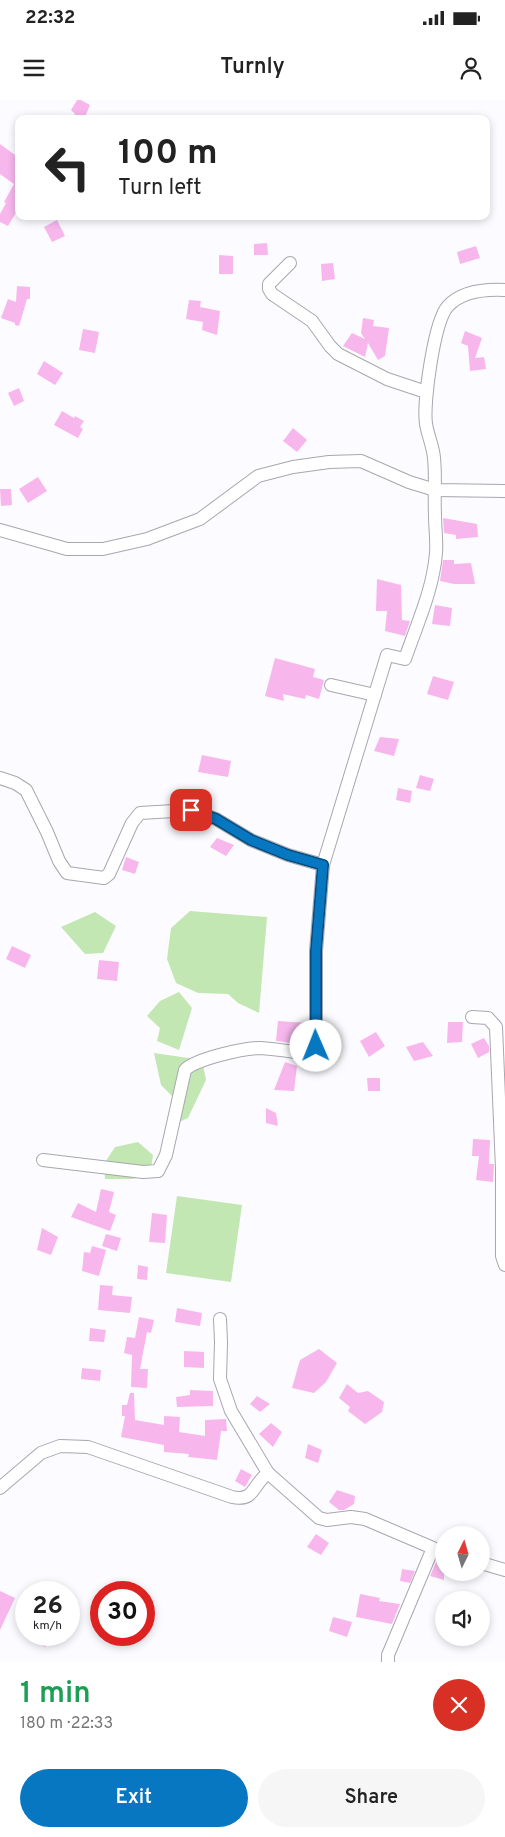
<!DOCTYPE html>
<html lang="en">
<head>
<meta charset="utf-8">
<style>
	:root { --surface:#fff; --page:#f6f6f6; --text:#222; --muted:#767676; --accent:#0877c1 }
	body { margin:0; font-family:Overpass,sans-serif; background:var(--page); color:var(--text); height:100vh; display:flex; flex-direction:column; font-size:19px; white-space:nowrap }
	* { box-sizing:border-box; margin:0 }
	p { font-size:16px; color:var(--muted) }
	.icon { flex:none; width:28px; height:28px; fill:none; stroke:currentColor; stroke-width:2; stroke-linecap:round; stroke-linejoin:round }
	.map { position:relative; height:1562px; overflow:hidden }
	.sheet { display:flex; flex-direction:column; background:var(--surface); flex:1 }
	.sheet>* { flex:none }
	.guide { position:absolute; left:15px; top:15px; width:475px; height:105px; border-radius:10px; box-shadow:0 2px 8px #0003; background:#fff; color:var(--text); overflow:hidden }
	.needle { width:32px; rotate:5deg }
	.buttons { position:absolute; left:435px; top:1426px; display:grid; gap:10px }
	.buttons a { display:grid; place-items:center; width:55px; height:55px; border-radius:50%; background:var(--surface); box-shadow:0 2px 8px #0003; font-size:25px }
	.speed { position:absolute; left:15px; top:1481px; display:flex; gap:10px; font-size:25px; font-weight:700; text-align:center }
	.speed>* { display:grid; place-content:center; width:65px; height:65px; border-radius:50%; background:var(--surface); box-shadow:0 2px 8px #0003; line-height:1 }
	.speed small { font-size:12px; font-weight:400 }
	.speed .limit { border:8px solid #d22; background:#fff; color:#111 }
	.pin { position:absolute; display:grid; place-items:center; width:42px; height:42px; color:#fff; margin:-21px; border-radius:10px; box-shadow:0 2px 8px #0006 }
	.me { position:absolute; width:55px; margin:-28px; rotate:359deg; stroke-linejoin:round; filter:drop-shadow(0 0 4px #0008) }
	.turn { display:flex; align-items:center; gap:18px; height:105px; padding:0 20px; font-size:22px }
	.turn .icon { width:65px; height:65px; stroke-width:2.5 }
	.turn b { display:block; font-size:35px; line-height:42px }
	.round { display:grid; place-items:center; flex:none; width:52px; height:52px; border-radius:26px; background:var(--page) }
	.summary { display:flex; align-items:center; justify-content:space-between; height:85px; padding:0 20px }
	h1 { font-size:30px; font-weight:600; line-height:38px; color:#1e9e55 }
	.primary-button { display:flex; gap:10px; margin-top:auto; padding:10px 20px }
	.primary-button a { flex:1; height:58px; border-radius:30px; background:var(--accent); color:#fff; font-size:20px; font-weight:600; line-height:58px; text-align:center }
	.primary-button a+a { background:var(--page); color:var(--text) }
	.status { display:flex; justify-content:space-between; align-items:center; height:35px; padding:0 25px; background:var(--surface); direction:ltr }
	.status svg { height:14px; fill:currentColor }
	header { display:flex; justify-content:space-between; align-items:center; height:65px; padding:0 20px; background:var(--surface); font-size:22px; font-weight:600 }
	.map>svg:first-child { display:block }
	.green { fill:#c3e7b2 }
	.building { fill:#f7b7ed }
	.lines { fill:none; stroke-linecap:round; stroke-linejoin:round }
	.minor-casing { stroke:#a8a6af; stroke-width:14 }
	.minor { stroke:#fff; stroke-width:12 }
	.route-casing { stroke:#054d7d; stroke-width:12 }
	.route { stroke:#0877c1; stroke-width:9 }
</style>
</head>
<body>
<div class="status"><b>22:32</b><svg viewBox="0 0 49 12"><path d="M0 12V9h3v3zM5 12V6h3v6zM10 12V3h3v9zM15 12V0h3v12zM26 1h20v11H26zM47 4h2v5h-2z"/></svg></div>
<header><svg class="icon" aria-label="menu" viewBox="0 0 24 24"><path d="M4 6h16M4 12h16M4 18h16"/></svg>Turnly<svg class="icon" aria-label="person" viewBox="0 0 24 24"><circle cx="12" cy="8" r="4"/><path d="M4 21q1-7 8-7t8 7"/></svg></header>
<div class="map">
<svg width="505" height="1562" viewBox="0 0 505 1562">
	<rect width="100%" height="100%" fill="#fcfbff"/>
	<g class="green">
		<path d="M190 811 267 817 259 913 238 903 228 894 198 893 176 883 167 859 171 828Z"/>
		<path d="M95 812 116 826 103 853 85 854 61 827Z"/>
		<path d="M179 892 192 908 179 950 157 941 160 928 147 916 160 901Z"/>
		<path d="M154 953 202 960 206 980 188 1018 170 1026 168 1017 175 999 161 985Z"/>
		<path d="M138 1042 153 1055 150 1076 131 1079H105L104 1064 115 1047Z"/>
		<path d="M177 1096 242 1105 231 1182 166 1173Z"/>
	</g>
	<g class="building">
		<path d="M77 0H81L90 5 84 19H72L75 14 71 10Z"/>
		<path d="M0 44 19 58V108L8 126 0 122V114L6 103 4 102 14 84 0 74Z"/>
		<path d="M57 120 65 136 52 142 44 127Z"/>
		<path d="M267 143 268 155H254V144Z"/>
		<path d="M476 146 480 158 460 164 457 152Z"/>
		<path d="M219 155 233 156V174H219Z"/>
		<path d="M333 163 335 179 322 181 321 164Z"/>
		<path d="M17 186 30 187V199H27L19 226 15 225V223L1 218 8 199 16 202Z"/>
		<path d="M189 200 201 201 200 207 220 211 217 235 202 230 203 222 186 219Z"/>
		<path d="M363 218 374 220 373 226 389 228 385 256 378 260 368 243 365 257 343 246 352 233 365 239 361 233Z"/>
		<path d="M83 229 99 232 95 253 79 250Z"/>
		<path d="M465 231 482 238 475 258 484 257 486 269 470 271 468 246 461 243Z"/>
		<path d="M44 261 63 273 55 285 37 274Z"/>
		<path d="M19 288 24 301 14 306 8 293Z"/>
		<path d="M62 311 74 318 75 316 84 321 80 327 83 329 78 338 54 325Z"/>
		<path d="M293 328 307 340 297 352 283 341Z"/>
		<path d="M38 377 47 391 28 403 19 389Z"/>
		<path d="M0 389H11L12 405 1 406Z"/>
		<path d="M443 418 477 424 478 437 456 439V435L444 433Z"/>
		<path d="M443 460H454V464L471 463 475 484H454L440 481Z"/>
		<path d="M377 479 401 485 402 520 410 521 405 536 385 531 387 511H376Z"/>
		<path d="M435 505 452 508 450 526 432 524Z"/>
		<path d="M275 558 315 569 313 577 324 580 319 599 306 595 305 599 283 594 284 601 265 596Z"/>
		<path d="M433 576 454 582 448 600 427 594Z"/>
		<path d="M380 637 399 639 394 656 374 651Z"/>
		<path d="M202 655 231 661 228 677 198 672Z"/>
		<path d="M420 675 434 679 430 691 416 688Z"/>
		<path d="M398 688 412 691 410 703 396 700Z"/>
		<path d="M217 738 234 745 226 756 210 747Z"/>
		<path d="M126 757 139 762 135 774 122 770Z"/>
		<path d="M12 846 31 855 25 868 6 859Z"/>
		<path d="M99 860 119 862 117 881 97 879Z"/>
		<path d="M278 921 308 923 306 945 276 941Z"/>
		<path d="M448 922H463L462 942 447 943Z"/>
		<path d="M376 932 385 946 369 957 360 941Z"/>
		<path d="M484 938 489 946V952L478 958 471 944Z"/>
		<path d="M423 942 433 956 414 961 406 947Z"/>
		<path d="M285 962 297 966 294 991 274 990Z"/>
		<path d="M367 978H380V991H368Z"/>
		<path d="M266 1008 276 1013 278 1026 266 1023Z"/>
		<path d="M473 1039 490 1040 489 1064H494L493 1082 476 1080 479 1056H472Z"/>
		<path d="M101 1089 114 1092 109 1112 116 1115 110 1131 71 1117 78 1103 96 1112Z"/>
		<path d="M152 1113 167 1115 165 1143 149 1142Z"/>
		<path d="M42 1128 58 1137 51 1155 37 1150Z"/>
		<path d="M106 1134 121 1138 117 1151 102 1146Z"/>
		<path d="M92 1146 106 1150 99 1176 82 1171 84 1152 90 1153Z"/>
		<path d="M138 1165 148 1167 147 1180 137 1179Z"/>
		<path d="M100 1185 113 1186 112 1195 132 1197 130 1213 98 1210Z"/>
		<path d="M177 1208 202 1213 200 1226 175 1222Z"/>
		<path d="M139 1217 154 1220 151 1233 147 1232 140 1269H148L147 1288 131 1287 132 1255 124 1253 127 1237 135 1238Z"/>
		<path d="M90 1228 106 1230 104 1242 89 1241Z"/>
		<path d="M319 1249 337 1263 326 1282 314 1293 292 1288 300 1260Z"/>
		<path d="M184 1251 204 1252V1268L184 1267Z"/>
		<path d="M82 1268 101 1270 100 1281 81 1279Z"/>
		<path d="M347 1284 358 1293 368 1291 384 1302 382 1312 365 1324 348 1311 350 1307 339 1298Z"/>
		<path d="M190 1290 213 1291V1306L177 1307 176 1297 190 1295Z"/>
		<path d="M130 1293H134L135 1320 164 1325V1316L180 1317 179 1332 205 1336V1320L226 1319 227 1331H221L217 1360 188 1357 189 1354 164 1352V1345L121 1337 125 1316H122V1305H127Z"/>
		<path d="M257 1296 270 1304 260 1312 250 1304Z"/>
		<path d="M271 1323 282 1332 273 1347 259 1334Z"/>
		<path d="M308 1344 322 1350 318 1363 305 1358Z"/>
		<path d="M241 1369 252 1375 245 1387 235 1381Z"/>
		<path d="M337 1390 355 1396 354 1404 344 1410H339L329 1402Z"/>
		<path d="M316 1434 329 1443 321 1455 307 1447Z"/>
		<path d="M439 1455 444 1456V1480L430 1476Z"/>
		<path d="M402 1469 415 1471 410 1483 400 1481Z"/>
		<path d="M0 1491 15 1498 0 1530Z"/>
		<path d="M360 1494 380 1498 379 1501 400 1504 392 1524 356 1517Z"/>
		<path d="M333 1517 352 1522 347 1537 329 1531Z"/>
		<path d="M24 1535H52L45 1547Z"/>
	</g>
	<g class="lines">
		<defs>
			<g id="minor">
				<path d="M290 163 269 184V189L272 194 312 221 330 246 338 254 387 279 426 292"/>
				<path d="M0 430 67 449H103L147 439 200 419 258 376 293 367 329 362 361 361 409 382 435 390 505 391"/>
				<path d="M331 585 375 595"/>
				<path d="M0 678 15 683 26 690 47 732 59 761 67 773 104 778 109 774 132 723 140 713 191 710 216 719 251 740 288 755 323 765"/>
				<path d="M472 917 488 918 496 927 502 1069V1156L505 1165"/>
				<path d="M43 1060 143 1072 158 1071 166 1055 185 970C195 959 244 948 260 948 276 949 294 952 311 954L316 946V851L323 765 387 555 405 559C417 524 433 490 436 453 437 441 435 428 435 415 434 396 436 377 434 358 433 346 428 336 426 324 423 303 434 221 448 206 462 191 486 189 505 190"/>
				<path d="M220 1219 221 1242 220 1279 231 1311 268 1373"/>
				<path d="M0 1388 41 1353 60 1346 88 1347 232 1397C255 1402 252 1385 268 1373L319 1418 327 1420 351 1417 365 1419 433 1448 388 1555V1562"/>
				<path d="M481 1463 505 1470"/>
			</g>
		</defs>
		<use href="#minor" class="minor-casing"/>
		<use href="#minor" class="minor"/>
	</g>
	<g class="lines">
		<defs>
			<path id="route" d="M191 710 216 719 251 740 288 755 323 765 316 851V946"/>
		</defs>
		<use href="#route" class="route-casing"/>
		<use href="#route" class="route"/>
	</g>
</svg>
<div class="buttons">
<a><svg class="needle" viewBox="-14 -14 28 28"><path d="M0-13l5 13h-10z" fill="#e53935"/><path d="M0 13l5-13h-10z" fill="#767676"/></svg></a>
<a><svg class="icon" aria-label="sound" viewBox="0 0 24 24"><path d="M4 9h4l5-4v14l-5-4H4zM17 9q2 3 0 6"/></svg></a>
</div>
<div class="speed"><div>26<small>km/h</small></div><div class="limit">30</div></div>
<div class="pin" style="left:191px;top:710px;background:#d93025"><svg class="icon" aria-label="arrive" viewBox="0 0 24 24"><path d="M6 21V4h12l-3 4 3 4H6"/></svg></div>
<svg class="me" style="left:316px;top:946px" viewBox="-20 -20 40 40"><circle r="19" fill="#fff"/><path d="M0-13L10 11 0 6-10 11z" fill="#0877c1"/></svg>
<div class="guide">
<div class="turn"><svg class="icon" aria-label="left" viewBox="0 0 24 24"><path d="M17 20v-9H6M10 6l-5 5 5 5"/></svg><div><b>100 m</b>Turn left</div></div>
</div>
</div>
<section class="sheet">
<div class="summary"><div><h1>1 min</h1><p>180 m · 22:33</p></div><a class="round" style="background:#d93025;color:#fff"><svg class="icon" aria-label="close" viewBox="0 0 24 24"><path d="M6 6l12 12M18 6L6 18"/></svg></a></div>
<div class="primary-button"><a>Exit</a><a>Share</a></div>
</section>
</body>
</html>
